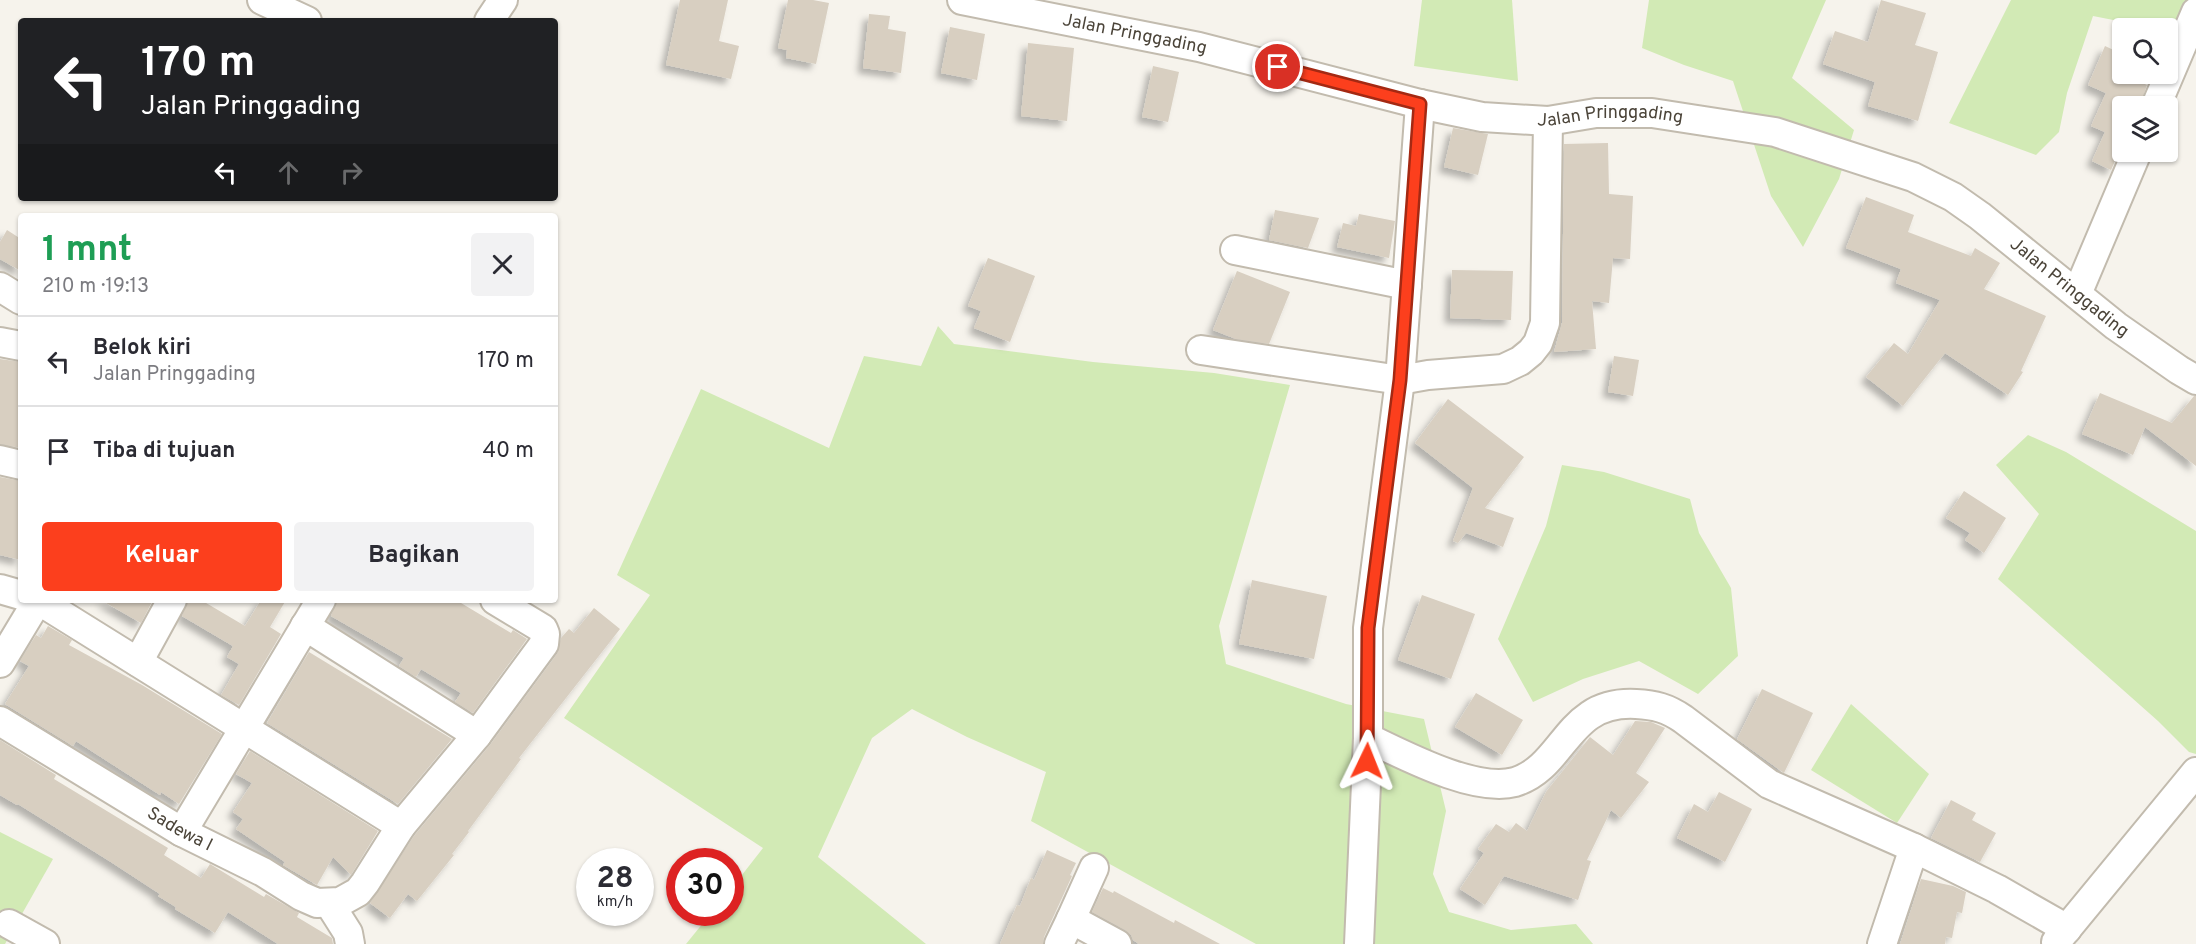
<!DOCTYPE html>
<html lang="id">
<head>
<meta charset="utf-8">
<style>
	:root { --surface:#fff; --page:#f2f2f3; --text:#2b2b33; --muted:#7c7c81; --line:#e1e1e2; --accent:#fc3f1d }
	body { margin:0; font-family:Overpass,sans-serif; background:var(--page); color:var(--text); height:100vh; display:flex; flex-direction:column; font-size:22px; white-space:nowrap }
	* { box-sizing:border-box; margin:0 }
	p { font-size:20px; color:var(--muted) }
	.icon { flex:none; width:33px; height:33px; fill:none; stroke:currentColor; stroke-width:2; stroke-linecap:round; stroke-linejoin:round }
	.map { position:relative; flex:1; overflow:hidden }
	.panel { position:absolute; left:18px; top:213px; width:540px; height:390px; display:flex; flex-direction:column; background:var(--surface); border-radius:6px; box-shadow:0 2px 4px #0004 }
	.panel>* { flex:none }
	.banner { position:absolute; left:18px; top:18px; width:540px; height:183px; border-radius:6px; box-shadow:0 2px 4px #0004; background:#202124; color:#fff; overflow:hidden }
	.buttons { position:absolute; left:2112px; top:18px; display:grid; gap:12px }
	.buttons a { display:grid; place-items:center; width:66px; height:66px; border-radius:6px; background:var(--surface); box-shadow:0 2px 4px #0004; font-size:30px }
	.speed { position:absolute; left:576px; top:848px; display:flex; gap:12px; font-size:30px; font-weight:700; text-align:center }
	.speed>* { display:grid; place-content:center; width:78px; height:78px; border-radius:50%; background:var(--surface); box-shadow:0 2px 4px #0004; line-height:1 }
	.speed small { font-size:15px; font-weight:400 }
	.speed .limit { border:9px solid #d22; background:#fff; color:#111 }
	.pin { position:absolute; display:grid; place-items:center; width:51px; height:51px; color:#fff; margin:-26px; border:3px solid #fff; border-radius:50%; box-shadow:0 2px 6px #0007 }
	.me { position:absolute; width:66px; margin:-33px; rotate:2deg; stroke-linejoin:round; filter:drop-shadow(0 0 4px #0008) }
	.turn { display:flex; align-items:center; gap:21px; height:126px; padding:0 24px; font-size:27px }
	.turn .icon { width:78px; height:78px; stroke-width:2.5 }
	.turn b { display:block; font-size:42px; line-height:51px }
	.lanes { display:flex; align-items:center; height:57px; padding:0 24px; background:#0003; justify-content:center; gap:30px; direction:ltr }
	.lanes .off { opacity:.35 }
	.round { display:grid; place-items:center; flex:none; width:63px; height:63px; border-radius:6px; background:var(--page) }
	.overview { display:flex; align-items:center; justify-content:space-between; height:102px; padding:0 24px }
	h1 { font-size:36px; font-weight:700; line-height:45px; color:#1e9e55 }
	.cta { display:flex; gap:12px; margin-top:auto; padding:12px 24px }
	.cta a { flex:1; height:69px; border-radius:6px; background:var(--accent); color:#fff; font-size:24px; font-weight:700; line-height:69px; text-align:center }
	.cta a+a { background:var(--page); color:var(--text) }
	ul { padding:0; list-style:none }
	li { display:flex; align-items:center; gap:18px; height:90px; padding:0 24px; border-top:2px solid var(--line) }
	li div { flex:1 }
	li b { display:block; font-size:22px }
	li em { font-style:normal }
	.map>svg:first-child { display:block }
	.green { fill:#d2eab5 }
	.building { fill:#d8cfc1; filter:url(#shadow) }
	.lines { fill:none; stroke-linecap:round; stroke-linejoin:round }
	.minor-casing { stroke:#c2bbae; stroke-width:32 }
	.minor { stroke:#fff; stroke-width:28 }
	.route-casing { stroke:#a42913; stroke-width:15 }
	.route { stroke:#fc3f1d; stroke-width:10 }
	.labels { text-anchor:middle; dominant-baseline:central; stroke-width:4.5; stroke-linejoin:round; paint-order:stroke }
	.street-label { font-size:18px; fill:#4b4439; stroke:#fff }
</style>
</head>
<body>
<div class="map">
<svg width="2196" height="944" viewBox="0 0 2196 944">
	<defs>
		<filter id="shadow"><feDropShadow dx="-5.5" dy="5.5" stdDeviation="3" flood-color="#0004"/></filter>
	</defs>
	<rect width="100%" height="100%" fill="#f6f3ec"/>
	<g class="green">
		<path d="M1422 0H1512L1518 81 1414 66Z"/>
		<path d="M1649 0H1826L1792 78 1854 130 1839 179 1803 247 1771 196 1733 81 1684 65 1642 48Z"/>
		<path d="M2011 0H2196V37L2168 31V28H2154L2093 16 2067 93 2059 132 2036 155 1949 123Z"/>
		<path d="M938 326 954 344 1093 362 1214 373 1290 385 1219 626 1226 664 1346 704 1424 719 1446 811 1433 874 1449 912 1511 930 1576 924 1593 944H1256L1031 821 1046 772 967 737 912 709 872 738 818 857 926 944H686L712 912H730L731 889 763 848 564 718 650 595 617 575 701 389 829 448 864 356 921 366Z"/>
		<path d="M2028 435 2066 452 2196 531V754L2189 752 2158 721 1998 579 2039 514 1996 465Z"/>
		<path d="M1562 465 1604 472 1690 499 1699 533 1731 588 1738 656 1698 694 1639 661 1583 679 1533 702 1498 639 1546 526Z"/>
		<path d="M1851 704 1929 774 1897 823 1811 770Z"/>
		<path d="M0 832 53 859 5 944H0Z"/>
	</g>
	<g class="building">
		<path d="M680 0H728L719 41 739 46 731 79 666 65Z"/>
		<path d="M788 0H813L829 3 816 64 786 58 787 50 778 48Z"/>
		<path d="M1881 0 1926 13 1915 45 1938 52 1918 121 1868 106 1875 82 1823 64 1835 31 1868 42Z"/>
		<path d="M869 14 890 16 888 29 906 32 901 73 863 68Z"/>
		<path d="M950 27 985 34 977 80 941 73Z"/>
		<path d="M1028 43 1074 48 1067 121 1021 116Z"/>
		<path d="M2105 46 2122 54V74L2147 85 2140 106H2122V145L2111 170 2092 161 2105 132 2091 126 2106 93 2088 85Z"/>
		<path d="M1153 66 1179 72 1168 122 1142 117Z"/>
		<path d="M1453 128 1488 134 1478 175 1444 167Z"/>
		<path d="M1608 143 1609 194 1633 196 1630 259 1613 258 1609 303 1592 301 1596 349 1554 352 1562 323 1564 144Z"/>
		<path d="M1866 197 1914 215 1908 232 1971 256 1975 248 2000 263 1984 289 2046 316 2021 371 2023 372 2008 395 1945 353 1903 406 1866 377 1894 343 1908 354 1940 300 1896 283 1901 269 1846 248Z"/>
		<path d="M1275 210 1319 218 1308 248 1269 240Z"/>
		<path d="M1359 214 1395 221 1389 258 1337 247 1343 223 1356 226Z"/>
		<path d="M7 230 21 239V271L0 259V242Z"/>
		<path d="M988 258 1035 276 1010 342 974 328 981 311 968 306Z"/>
		<path d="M1452 270 1513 271 1511 320 1450 318Z"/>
		<path d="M1237 271 1290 292 1269 344 1236 339 1213 330Z"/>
		<path d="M1614 356 1639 360 1633 396 1608 392Z"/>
		<path d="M0 359 21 362V448L0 444Z"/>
		<path d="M2100 393 2172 423 2194 396H2196V466L2145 427 2133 455 2082 434Z"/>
		<path d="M1448 399 1524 457 1485 508 1514 518 1503 547 1466 533 1458 543 1453 541 1473 488 1415 443Z"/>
		<path d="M0 477 21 481V560L0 555Z"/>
		<path d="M1964 491 2006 518 1984 553 1965 540 1970 533 1946 518Z"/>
		<path d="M1252 580 1327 596 1314 659 1239 644Z"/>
		<path d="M1422 595 1475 614 1451 679 1398 660Z"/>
		<path d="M101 600H153L141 623Z"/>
		<path d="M188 600H201L245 626 261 600H286L270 627 281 634 239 705 221 695 239 664 227 657 233 646 182 616Z"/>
		<path d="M337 600H456L511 633 513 630 527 639 473 713 455 702 461 693 421 669 416 677 399 666 404 658 331 616Z"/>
		<path d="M594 608 620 629 519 758 521 759 468 831 469 832 452 854 454 855 417 901 408 894 390 918 370 903 414 836 490 745 557 654 561 638 569 629 574 633Z"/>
		<path d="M48 626 72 640 69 645 142 685 222 734 179 804 161 792 160 795 76 741 73 746 5 704 29 666 20 661 36 635 41 638Z"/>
		<path d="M309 652 452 739 398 804 267 723Z"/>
		<path d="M1762 689 1813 713 1784 773 1737 739Z"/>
		<path d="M1476 693 1523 720 1502 755 1455 727Z"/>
		<path d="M1635 721 1651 722 1665 728 1636 773 1649 782 1621 818 1611 810 1587 860 1591 861 1578 900 1504 876 1485 905 1460 889 1484 853 1478 849 1496 824 1509 832 1516 823 1527 831 1546 792 1590 737 1613 755Z"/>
		<path d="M0 740 56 775 54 779 168 848 164 855 201 878 210 864 264 897 266 894 299 913 297 917 332 938 333 944H278L228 912 215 933 175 909 176 907 158 896 160 894 111 862 18 804 17 805 0 795Z"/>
		<path d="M250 751 378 831 351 875 333 857 317 885 283 865 285 862 236 829 243 819 233 812 252 783 236 774Z"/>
		<path d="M1719 792 1752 809 1725 862 1677 838 1694 804 1708 812Z"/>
		<path d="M1951 800 1976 813 1972 820 1996 833 1980 862 1931 838Z"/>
		<path d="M1047 850 1076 863 1070 875 1072 876 1044 937 1043 944H1000L1017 905 1020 906 1031 878 1034 880Z"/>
		<path d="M1921 879 1953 886 1966 892 1962 913 1957 912 1952 938 1946 937 1945 944H1900Z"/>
		<path d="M1103 888 1113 893 1114 891 1174 923 1175 920 1220 944H1139L1133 940 1131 935 1125 930 1092 912Z"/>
	</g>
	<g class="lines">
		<defs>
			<g id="minor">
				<path d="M262 0 307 21"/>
				<path id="s1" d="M962 0 1199 47 1420 104 1482 117 1548 121 1596 113H1652L1775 132 1913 177 1953 197 1980 216 2116 326 2179 370 2196 380"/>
				<path d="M489 21 503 0"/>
				<path d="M2156 106 2196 12"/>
				<path d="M1235 250 1407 285"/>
				<path d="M0 287 21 300"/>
				<path d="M2077 294 2137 152"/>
				<path d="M0 342 21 346"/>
				<path d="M1201 350 1400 380 1428 375 1503 369 1520 361 1531 352 1538 343 1545 323 1548 121"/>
				<path d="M0 460 21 465"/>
				<path d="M0 589 21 595"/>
				<path d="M38 600 401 826"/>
				<path d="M305 626 477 735"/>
				<path d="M138 662 172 600"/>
				<path d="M0 663 38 600"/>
				<path id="s2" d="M0 721 182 832 263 872 301 896 317 903 340 902 358 892 365 883 401 826 477 735 544 644 545 634 543 629 495 600"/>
				<path d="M1368 738C1404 755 1475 793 1515 782 1566 766 1566 700 1636 704 1655 705 1667 708 1683 719L1769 784 1914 848"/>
				<path d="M182 832 321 600"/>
				<path d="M329 903 348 933 350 944"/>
				<path d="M1071 919 1094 868"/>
				<path d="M9 924 45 944"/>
				<path d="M2056 942 2196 772"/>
				<path d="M1059 944 1071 919 1117 944"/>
				<path d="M1359 944 1368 738V628L1400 380 1420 104"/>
				<path d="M1882 944 1914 848 1997 889 2067 929"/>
			</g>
		</defs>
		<use href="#minor" class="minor-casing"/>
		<use href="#minor" class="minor"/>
	</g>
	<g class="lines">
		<defs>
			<path id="route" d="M1278 67 1420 104 1400 380 1368 628 1367 761"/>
		</defs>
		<use href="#route" class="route-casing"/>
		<use href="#route" class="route"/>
	</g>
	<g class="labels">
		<g class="street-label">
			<text stroke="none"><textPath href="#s1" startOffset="176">Jalan Pringgading</textPath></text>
			<text stroke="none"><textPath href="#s1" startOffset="662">Jalan Pringgading</textPath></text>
			<text stroke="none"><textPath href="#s1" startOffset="1166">Jalan Pringgading</textPath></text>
			<text stroke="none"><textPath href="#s2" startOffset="210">Sadewa I</textPath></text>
		</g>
	</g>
</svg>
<div class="buttons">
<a><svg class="icon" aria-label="search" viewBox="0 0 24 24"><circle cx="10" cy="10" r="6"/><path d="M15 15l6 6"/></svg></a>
<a><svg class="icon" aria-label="layers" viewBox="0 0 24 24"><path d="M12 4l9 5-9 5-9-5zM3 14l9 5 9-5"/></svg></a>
</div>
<div class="speed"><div>28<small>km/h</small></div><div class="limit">30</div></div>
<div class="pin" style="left:1278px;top:67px;background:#d93025"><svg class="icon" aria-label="arrive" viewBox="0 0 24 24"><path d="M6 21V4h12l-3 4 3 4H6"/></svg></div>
<svg class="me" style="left:1367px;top:761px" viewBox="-20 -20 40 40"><path d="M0-17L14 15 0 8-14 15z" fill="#fc3f1d" stroke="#fff" stroke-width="4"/></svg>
<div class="banner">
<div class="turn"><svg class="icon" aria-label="left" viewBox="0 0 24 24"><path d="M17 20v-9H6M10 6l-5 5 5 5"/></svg><div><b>170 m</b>Jalan Pringgading</div></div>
<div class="lanes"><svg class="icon" aria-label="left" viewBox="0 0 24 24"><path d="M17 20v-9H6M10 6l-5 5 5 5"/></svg><svg class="icon off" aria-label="ahead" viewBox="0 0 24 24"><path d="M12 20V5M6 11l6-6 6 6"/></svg><svg class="icon off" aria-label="right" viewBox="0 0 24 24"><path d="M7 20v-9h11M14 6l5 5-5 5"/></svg></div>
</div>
<section class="panel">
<div class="overview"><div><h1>1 mnt</h1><p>210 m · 19:13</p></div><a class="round"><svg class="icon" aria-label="close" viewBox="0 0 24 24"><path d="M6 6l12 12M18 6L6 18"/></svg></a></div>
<ul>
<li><svg class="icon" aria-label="left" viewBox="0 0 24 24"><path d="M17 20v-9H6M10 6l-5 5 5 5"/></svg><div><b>Belok kiri</b><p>Jalan Pringgading</p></div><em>170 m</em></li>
<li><svg class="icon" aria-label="arrive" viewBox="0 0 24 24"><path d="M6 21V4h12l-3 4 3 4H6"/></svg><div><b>Tiba di tujuan</b></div><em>40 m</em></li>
</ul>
<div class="cta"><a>Keluar</a><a>Bagikan</a></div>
</section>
</div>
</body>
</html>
